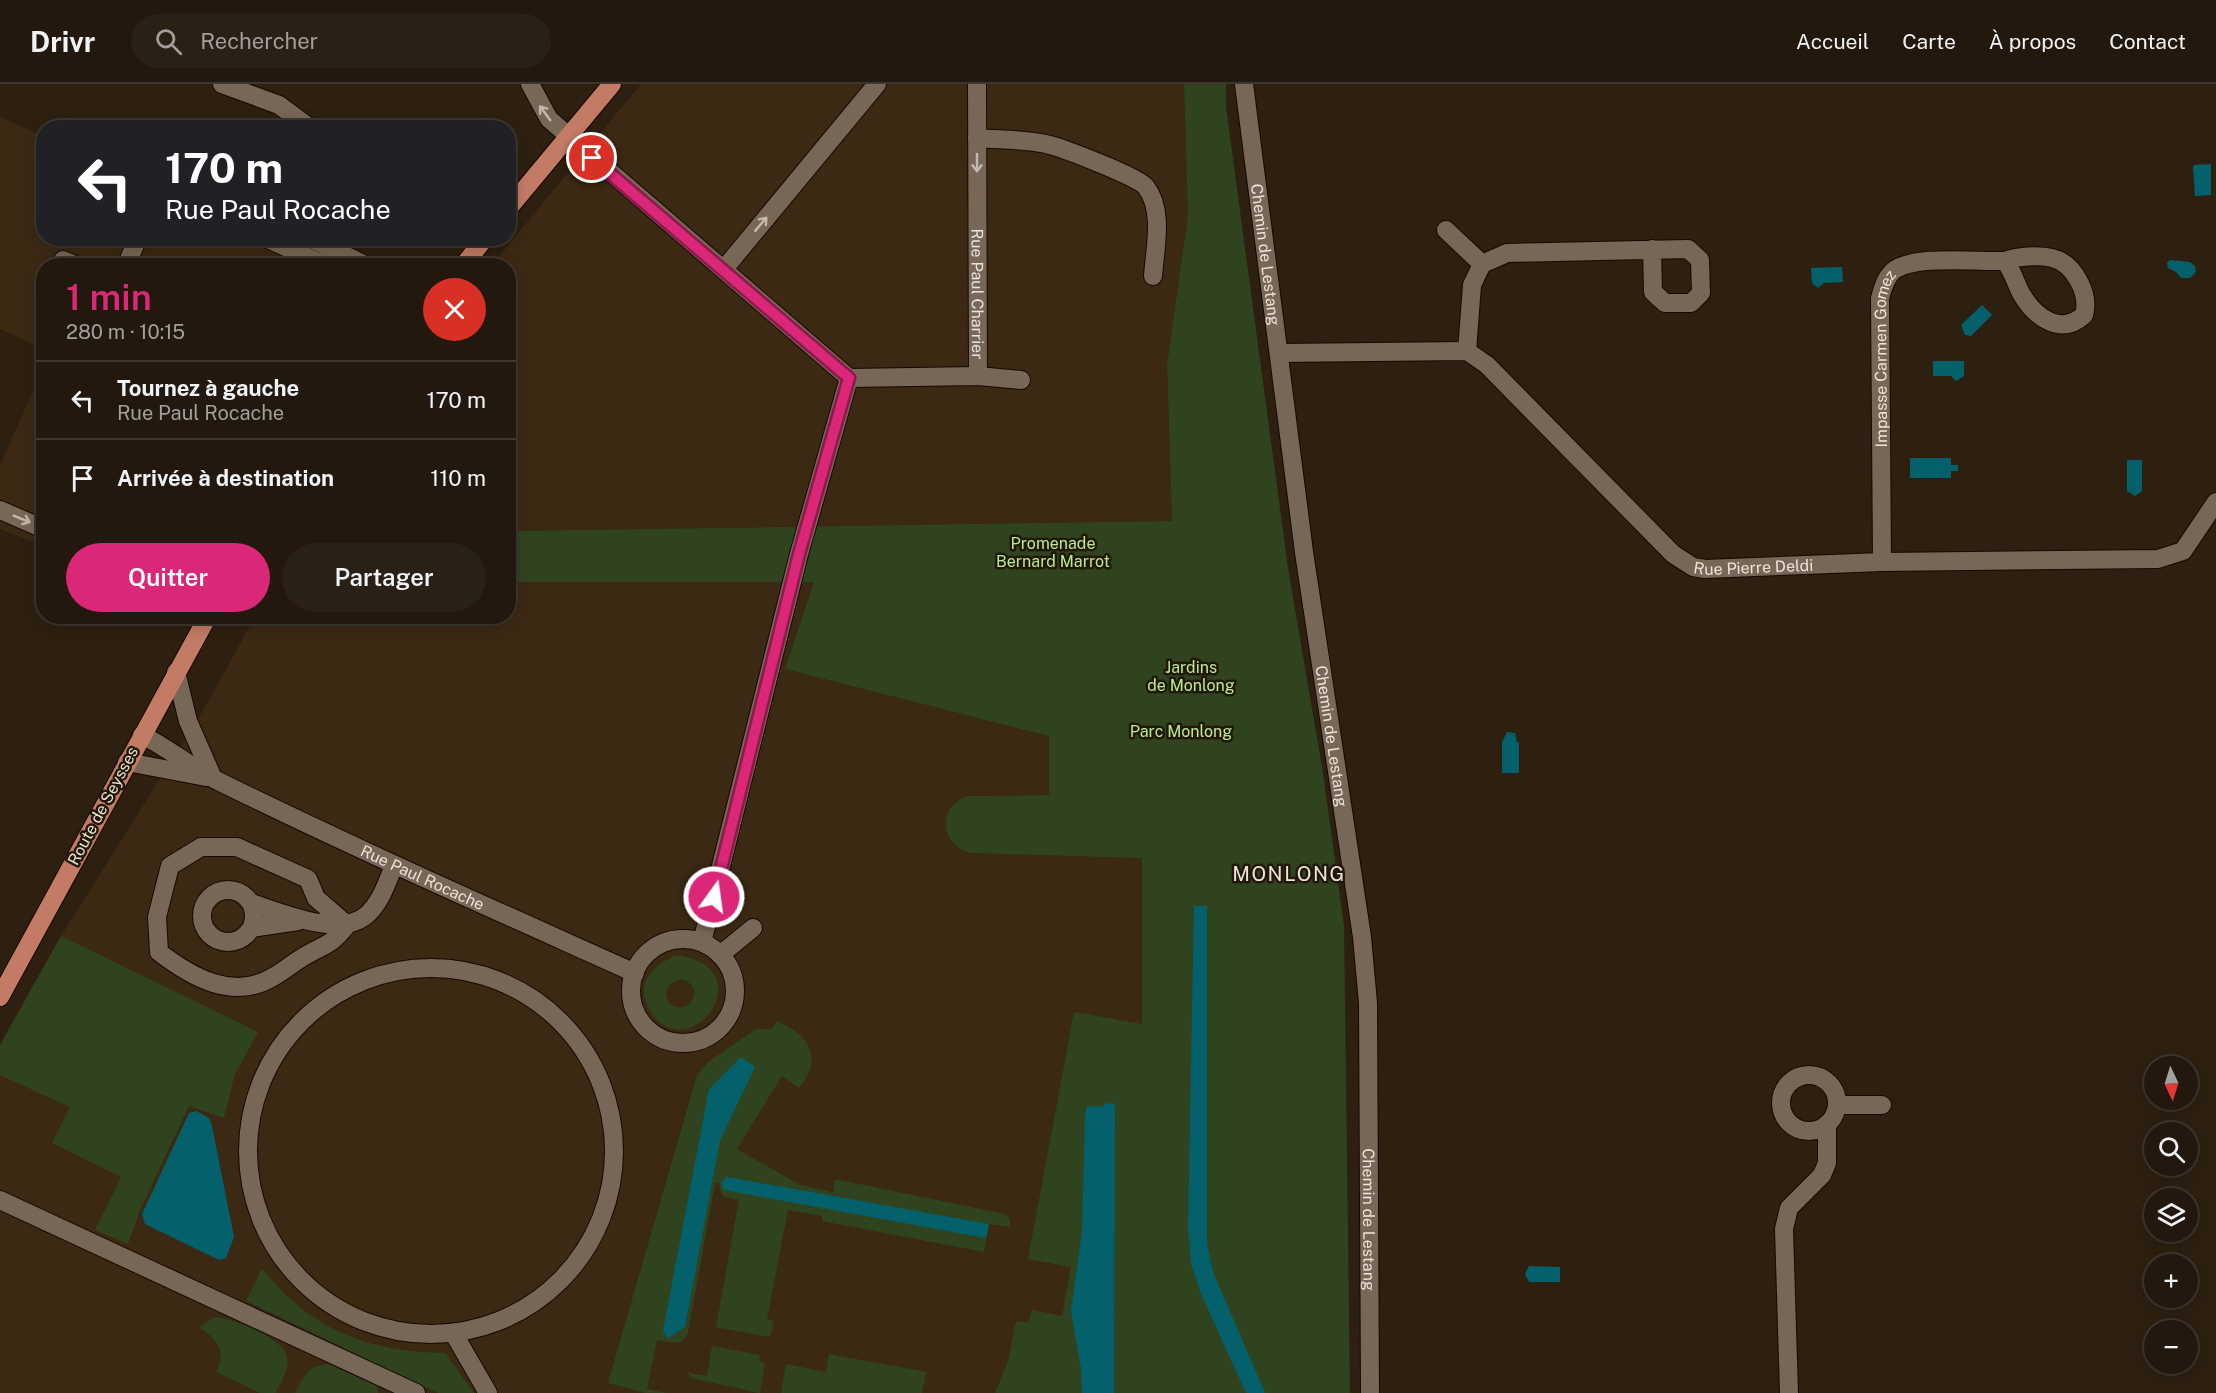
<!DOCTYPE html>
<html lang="fr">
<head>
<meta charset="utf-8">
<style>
	:root { --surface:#22180d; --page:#2a2116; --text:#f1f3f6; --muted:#a2a09d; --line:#3f372e; --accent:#db2777 }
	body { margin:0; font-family:"Public Sans",sans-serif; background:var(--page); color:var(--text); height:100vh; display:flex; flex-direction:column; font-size:22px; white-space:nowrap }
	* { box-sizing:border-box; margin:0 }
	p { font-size:20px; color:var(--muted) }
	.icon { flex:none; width:33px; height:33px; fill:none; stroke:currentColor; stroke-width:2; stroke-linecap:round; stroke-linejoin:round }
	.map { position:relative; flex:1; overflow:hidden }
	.side { position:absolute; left:36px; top:174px; width:480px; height:366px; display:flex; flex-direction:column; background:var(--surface); border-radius:24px; box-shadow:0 3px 15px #0003,0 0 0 2px var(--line) }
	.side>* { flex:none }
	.banner { position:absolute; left:36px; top:36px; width:480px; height:126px; border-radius:24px; box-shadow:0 3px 15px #0003,0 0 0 2px var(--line); background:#202124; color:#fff; overflow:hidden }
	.needle { width:39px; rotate:176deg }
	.controls { position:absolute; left:2144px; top:972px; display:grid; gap:12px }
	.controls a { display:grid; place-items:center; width:54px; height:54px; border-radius:50%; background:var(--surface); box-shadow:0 3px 15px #0003,0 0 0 2px var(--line); font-size:30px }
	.pin { position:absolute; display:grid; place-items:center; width:51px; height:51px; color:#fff; margin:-26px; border:3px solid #fff; border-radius:50%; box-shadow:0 2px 6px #0007 }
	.me { position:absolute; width:66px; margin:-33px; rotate:14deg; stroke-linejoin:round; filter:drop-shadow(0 0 4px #0008) }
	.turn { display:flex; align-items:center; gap:21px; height:126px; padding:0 30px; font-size:27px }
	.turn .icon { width:78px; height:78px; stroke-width:2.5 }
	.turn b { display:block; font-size:42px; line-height:51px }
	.round { display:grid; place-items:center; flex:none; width:63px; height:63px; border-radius:32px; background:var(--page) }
	.overview { display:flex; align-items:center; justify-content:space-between; height:102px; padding:0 30px }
	h1 { font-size:36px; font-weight:600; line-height:45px; color:var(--accent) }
	.action { display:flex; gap:12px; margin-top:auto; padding:12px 30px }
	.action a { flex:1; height:69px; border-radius:36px; background:var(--accent); color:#fff; font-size:24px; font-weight:600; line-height:69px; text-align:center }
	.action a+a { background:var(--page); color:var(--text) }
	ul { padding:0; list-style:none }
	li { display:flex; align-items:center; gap:18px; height:78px; padding:0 30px; border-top:2px solid var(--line) }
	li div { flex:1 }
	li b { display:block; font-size:22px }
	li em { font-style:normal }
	header { display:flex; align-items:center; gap:36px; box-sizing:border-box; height:84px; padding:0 30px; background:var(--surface); border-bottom:2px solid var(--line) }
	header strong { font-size:28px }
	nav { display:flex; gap:33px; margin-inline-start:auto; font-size:21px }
	.search { width:420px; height:54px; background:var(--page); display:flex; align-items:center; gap:15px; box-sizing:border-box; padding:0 21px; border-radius:33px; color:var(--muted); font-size:22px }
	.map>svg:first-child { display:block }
	.built { fill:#3b2914 }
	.green { fill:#2f441e; fill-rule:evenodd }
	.water { fill:#04606b }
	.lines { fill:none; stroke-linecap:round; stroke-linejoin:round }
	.minor-casing { stroke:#150900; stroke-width:20 }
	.major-casing { stroke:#150900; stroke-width:20 }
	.minor { stroke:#776757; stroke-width:18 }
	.major { stroke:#c37b66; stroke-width:18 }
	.oneway { stroke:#c3b8ac }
	.route-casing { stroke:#8e194d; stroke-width:15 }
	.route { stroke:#db2777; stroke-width:10 }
	.labels { text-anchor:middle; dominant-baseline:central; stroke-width:5; stroke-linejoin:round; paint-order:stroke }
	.street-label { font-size:16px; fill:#ece3da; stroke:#231708 }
	.park-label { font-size:16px; fill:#b8eb94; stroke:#231708 }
	.quarter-label { font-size:20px; letter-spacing:1.5px; fill:#ece3da; stroke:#231708 }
</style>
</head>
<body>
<header>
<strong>Drivr</strong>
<div class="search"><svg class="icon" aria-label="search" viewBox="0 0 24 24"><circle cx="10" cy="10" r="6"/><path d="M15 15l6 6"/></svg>Rechercher</div>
<nav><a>Accueil</a><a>Carte</a><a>À propos</a><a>Contact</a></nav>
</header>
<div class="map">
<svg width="2216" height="1309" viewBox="0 0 2216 1309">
	<rect width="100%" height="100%" fill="#2d2011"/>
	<g class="built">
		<path d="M641 0H1184L1188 132 1167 280 1172 437 509 447 508 182H491Z"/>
		<path d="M0 33 43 52 44 154 280 155 342 181 44 182 43 265 0 245Z"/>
		<path d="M43 284V462L0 445V382Z"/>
		<path d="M509 498H814L785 585 1049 652V711L969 712 970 769 1142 773 1140 1309H0V959L61 852 204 625 255 533 508 532Z"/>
	</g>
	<g class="green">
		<path d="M1184 0H1226V23L1288 484 1323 689 1344 842 1350 1309H995L1008 1277 1016 1237 1028 1239 1032 1226 1062 1232 1071 1183 1028 1175 1074 928 1142 940V774L970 769C939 760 937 722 968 712L1049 711V652L785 585 814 498H509L508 447 1172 437 1167 280 1188 132Z"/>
		<path d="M61 852 258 948 235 990 224 1034 189 1022 140 1126 128 1160 95 1146 121 1093 52 1059 70 1023 0 991V962Z"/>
		<path d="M676 871C767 884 688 986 651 928 633 901 652 882 676 871ZM681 895C713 905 680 938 668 916 662 905 671 898 681 895Z"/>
		<path d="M777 937C809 952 824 972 799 1004L782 992 737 1065 800 1101 833 1108 835 1095 1005 1130 1010 1136V1143L989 1140 984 1168 822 1137V1132L788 1126 767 1235 774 1237 770 1253 716 1243 739 1116 722 1112 719 1099H715L688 1249C681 1264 671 1257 657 1256L647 1305 667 1309H646L608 1299 697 991 708 978 756 945H771Z"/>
		<path d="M262 1184C310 1246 368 1268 445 1269L474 1309H438L246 1217Z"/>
		<path d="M215 1233C233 1235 284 1254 287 1273 290 1285 280 1299 275 1309H260L216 1288C227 1267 217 1255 199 1243Z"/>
		<path d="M712 1262 760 1271 759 1277 765 1279 760 1309 691 1294 688 1289 707 1292Z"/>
		<path d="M829 1270 926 1288 922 1309H781L786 1280 826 1288Z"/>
		<path d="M328 1280 377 1302 378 1309H295C304 1292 308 1282 328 1280Z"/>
	</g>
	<g class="water">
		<path d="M2211 80V111L2195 112 2193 83 2194 81Z"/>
		<path d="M2170 176 2190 178 2195 182 2196 188 2190 194H2181L2176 188 2168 184 2167 179Z"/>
		<path d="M1842 183 1843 198 1824 199 1818 204 1812 199 1811 184Z"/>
		<path d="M1982 221 1992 231 1971 252 1965 251 1961 241Z"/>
		<path d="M1933 277H1964V292L1956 297 1951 292H1933Z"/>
		<path d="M1910 374H1951V381H1958V387H1951V394H1910Z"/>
		<path d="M2127 376H2142V407L2135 412 2127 407Z"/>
		<path d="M1507 648 1515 649 1517 658H1519V689H1502V658Z"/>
		<path d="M1194 822H1207V1160L1213 1188 1265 1309H1247L1242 1300 1202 1212 1191 1179 1188 1142Z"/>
		<path d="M741 973 755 983 720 1056 685 1243 668 1254 663 1247 709 1005Z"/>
		<path d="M1107 1019 1115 1020 1114 1309H1082L1081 1284 1071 1227 1082 1148 1085 1030 1087 1022 1101 1023Z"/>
		<path d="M196 1027 209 1034 212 1042 234 1153 226 1174 219 1176 145 1140 142 1130 189 1029Z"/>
		<path d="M727 1093 989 1140 986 1154 724 1106 721 1099Z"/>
		<path d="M1529 1182 1560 1183V1198H1529L1525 1190Z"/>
	</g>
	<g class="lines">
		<defs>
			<g id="minor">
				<path d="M222 0 279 21 310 44"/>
				<path d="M530 0 549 35 849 294 799 470 702 858"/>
				<path id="s1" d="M977 0 978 292"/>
				<path id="s2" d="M1244 0 1304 468 1362 853 1368 919 1370 1309"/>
				<path d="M977 54C1000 56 1024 55 1046 60 1060 63 1139 93 1146 103 1164 126 1155 165 1153 192"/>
				<path d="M1446 146 1482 180"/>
				<path d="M266 154 327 182"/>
				<path d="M310 154 367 182"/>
				<path d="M63 176 77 182"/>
				<path d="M126 182 138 154"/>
				<path d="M724 185 877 0"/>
				<path d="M1467 267 1472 201 1482 180 1507 169 1688 165 1700 176 1701 209 1691 219H1665L1653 208 1652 165"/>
				<path id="s3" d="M1280 269 1467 267 1487 281 1673 470 1693 483 1705 485 1882 478 2158 475 2183 467 2216 418"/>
				<path d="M849 294 978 292 1021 296"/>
				<path d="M0 426 44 445"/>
				<path id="s4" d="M1882 478 1880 214C1883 204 1885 195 1892 188 1911 170 1978 178 2005 177 2017 172 2039 171 2052 174 2074 179 2090 210 2084 231 2061 252 2036 234 2022 211 2016 200 2013 188 2005 177"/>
				<path d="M176 588 188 637 212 692"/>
				<path id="s5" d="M142 651C168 664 191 683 216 696 354 764 495 826 635 889"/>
				<path d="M127 678 206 693"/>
				<path d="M201 763H237L308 795 316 814 347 841C329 863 327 859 303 873 293 879 284 887 273 893 233 917 191 893 159 868L157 833 170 782Z"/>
				<circle cx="228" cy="832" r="26"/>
				<path d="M251 819C279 828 337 853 364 833 380 821 387 799 394 781"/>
				<path d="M252 844 298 837"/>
				<circle cx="683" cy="907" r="52"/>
				<path d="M720 871 753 844"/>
				<circle cx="431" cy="1067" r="183"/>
				<circle cx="1809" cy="1019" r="28"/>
				<path d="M1837 1021H1882"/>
				<path d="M0 1116 416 1309"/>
				<path d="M454 1250 488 1309"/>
				<path d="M1789 1309 1784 1145 1789 1124 1822 1091 1827 1079V1040"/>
			</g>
			<g id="major">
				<path d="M508 125 612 0"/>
				<path d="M463 182 485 154"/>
				<path d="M0 913 208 532"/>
			</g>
		</defs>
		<use href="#minor" class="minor-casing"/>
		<use href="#major" class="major-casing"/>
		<use href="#minor" class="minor"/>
		<use href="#major" class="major"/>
	</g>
	<defs><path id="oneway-shaft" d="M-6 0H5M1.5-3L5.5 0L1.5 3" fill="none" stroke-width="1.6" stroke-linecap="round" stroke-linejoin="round" transform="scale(1.5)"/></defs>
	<g class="oneway">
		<use href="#oneway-shaft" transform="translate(545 29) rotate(-126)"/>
		<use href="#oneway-shaft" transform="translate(977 79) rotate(90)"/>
		<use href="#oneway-shaft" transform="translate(761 140) rotate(-50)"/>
		<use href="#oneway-shaft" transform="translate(22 435) rotate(22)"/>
	</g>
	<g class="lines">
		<defs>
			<path id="route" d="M592 74 849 294 799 470 714 813"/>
		</defs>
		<use href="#route" class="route-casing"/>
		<use href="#route" class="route"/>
	</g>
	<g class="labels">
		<g class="street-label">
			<text stroke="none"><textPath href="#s2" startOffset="172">Chemin de Lestang</textPath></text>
			<text stroke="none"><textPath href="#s1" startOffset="210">Rue Paul Charrier</textPath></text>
			<text stroke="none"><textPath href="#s4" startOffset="204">Impasse Carmen Gomez</textPath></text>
			<text stroke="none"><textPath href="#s3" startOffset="561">Rue Pierre Deldi</textPath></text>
			<text stroke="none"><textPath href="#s2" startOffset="658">Chemin de Lestang</textPath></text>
			<text transform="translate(103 722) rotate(-62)">Route de Seysses</text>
			<text stroke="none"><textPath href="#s5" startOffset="315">Rue Paul Rocache</textPath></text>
			<text stroke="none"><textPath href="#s2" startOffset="1144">Chemin de Lestang</textPath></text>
		</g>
		<g class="park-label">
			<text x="1053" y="459">Promenade<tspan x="1053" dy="18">Bernard Marrot</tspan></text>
			<text x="1191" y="583">Jardins<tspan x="1191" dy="18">de Monlong</tspan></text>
			<text x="1181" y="647">Parc Monlong</text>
		</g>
		<g class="quarter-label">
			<text x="1289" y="790">MONLONG</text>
		</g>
	</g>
</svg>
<div class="controls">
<a><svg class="needle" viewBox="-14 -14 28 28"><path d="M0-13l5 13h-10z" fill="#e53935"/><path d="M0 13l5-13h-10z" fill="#a2a09d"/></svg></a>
<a><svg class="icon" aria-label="search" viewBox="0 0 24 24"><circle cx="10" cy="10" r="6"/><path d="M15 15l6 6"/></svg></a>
<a><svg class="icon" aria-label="layers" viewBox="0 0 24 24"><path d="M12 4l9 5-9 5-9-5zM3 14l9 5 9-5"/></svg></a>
<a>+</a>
<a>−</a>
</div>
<div class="pin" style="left:592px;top:74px;background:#d93025"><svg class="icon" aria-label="arrive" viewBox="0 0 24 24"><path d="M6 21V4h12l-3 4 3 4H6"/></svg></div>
<svg class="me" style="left:714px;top:813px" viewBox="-20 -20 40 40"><circle r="17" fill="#db2777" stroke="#fff" stroke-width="3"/><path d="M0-11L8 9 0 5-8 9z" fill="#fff"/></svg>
<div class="banner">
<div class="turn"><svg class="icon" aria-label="left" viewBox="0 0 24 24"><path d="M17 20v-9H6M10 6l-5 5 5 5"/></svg><div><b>170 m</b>Rue Paul Rocache</div></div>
</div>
<section class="side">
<div class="overview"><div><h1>1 min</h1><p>280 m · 10:15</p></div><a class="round" style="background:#d93025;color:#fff"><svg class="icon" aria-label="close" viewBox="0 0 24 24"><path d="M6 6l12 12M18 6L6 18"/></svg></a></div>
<ul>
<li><svg class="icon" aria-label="left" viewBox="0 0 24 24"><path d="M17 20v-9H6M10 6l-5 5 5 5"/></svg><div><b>Tournez à gauche</b><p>Rue Paul Rocache</p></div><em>170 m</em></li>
<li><svg class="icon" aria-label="arrive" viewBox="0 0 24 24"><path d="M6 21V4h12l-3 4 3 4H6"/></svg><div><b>Arrivée à destination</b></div><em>110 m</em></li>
</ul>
<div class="action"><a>Quitter</a><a>Partager</a></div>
</section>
</div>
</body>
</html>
